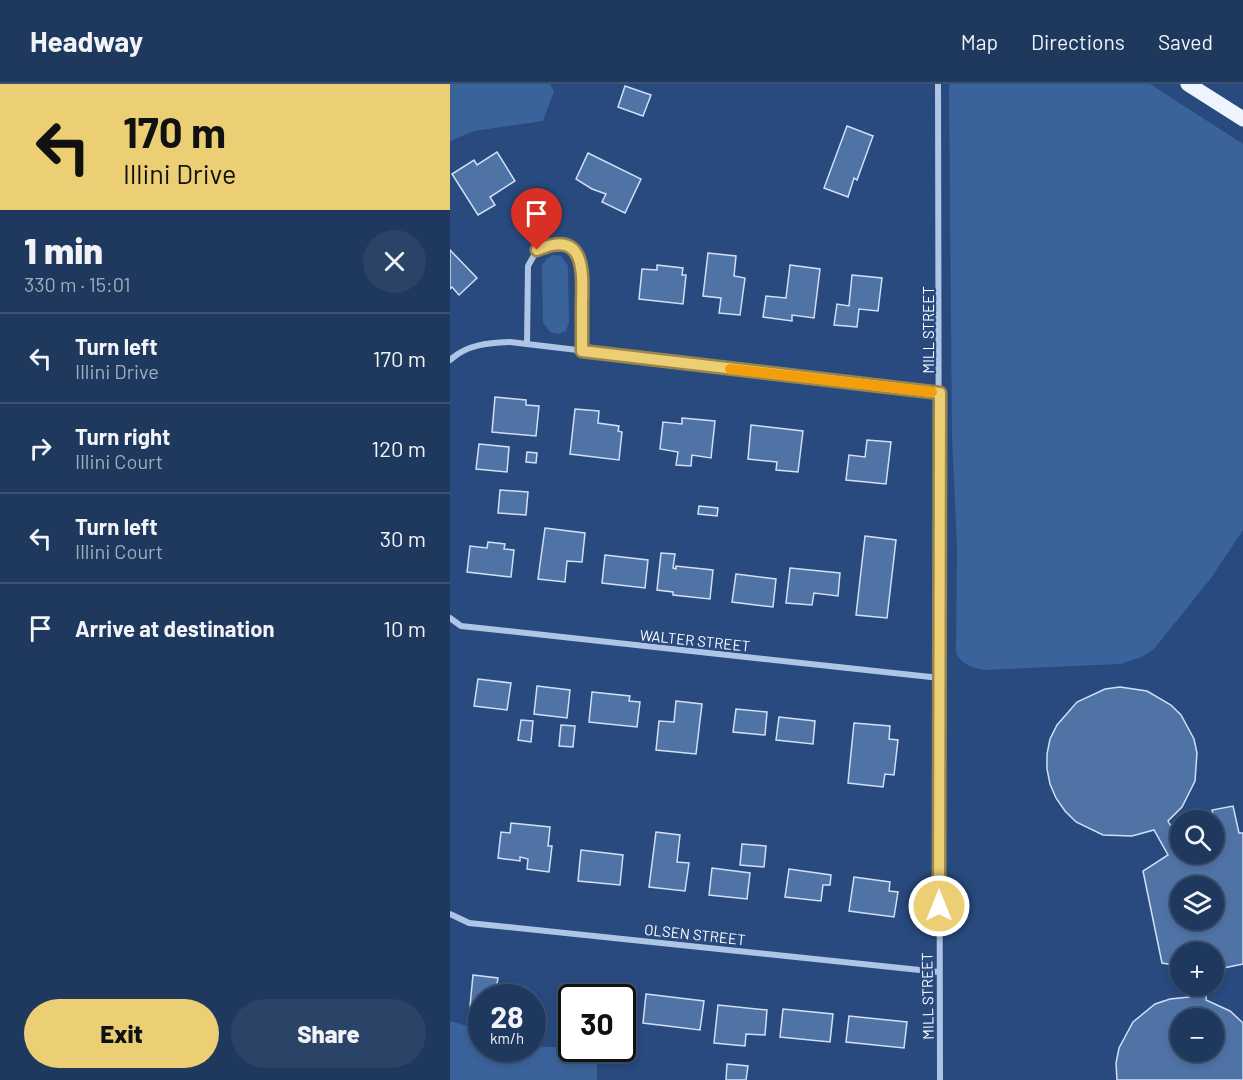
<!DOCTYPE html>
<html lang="en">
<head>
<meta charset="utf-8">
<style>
	:root { --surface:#1e385e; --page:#2b4367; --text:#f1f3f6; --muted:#a1acbc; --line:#3c5273; --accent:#ecce74 }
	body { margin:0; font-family:Barlow,sans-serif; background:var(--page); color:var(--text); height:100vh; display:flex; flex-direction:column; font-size:22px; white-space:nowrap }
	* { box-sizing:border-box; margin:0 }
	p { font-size:20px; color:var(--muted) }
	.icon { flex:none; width:33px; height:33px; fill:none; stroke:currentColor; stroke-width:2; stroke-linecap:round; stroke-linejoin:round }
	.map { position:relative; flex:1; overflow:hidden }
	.sheet { display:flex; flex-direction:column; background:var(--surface); width:450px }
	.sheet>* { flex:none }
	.top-card { background:#ecce74; color:#111; overflow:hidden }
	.fabs { position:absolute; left:720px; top:726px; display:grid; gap:12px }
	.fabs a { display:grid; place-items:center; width:54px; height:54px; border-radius:50%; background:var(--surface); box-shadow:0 3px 9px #0003,0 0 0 2px var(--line); font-size:30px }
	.speed { position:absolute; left:18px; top:900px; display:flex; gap:12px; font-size:30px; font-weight:700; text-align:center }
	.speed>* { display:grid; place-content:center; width:78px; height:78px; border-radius:50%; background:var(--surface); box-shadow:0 3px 9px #0003,0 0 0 2px var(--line); line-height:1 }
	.speed small { font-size:15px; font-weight:400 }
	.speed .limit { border:3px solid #111; border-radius:9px; background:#fff; color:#111 }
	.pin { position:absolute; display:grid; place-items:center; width:51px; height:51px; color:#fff; margin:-62px -26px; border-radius:50% 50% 50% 0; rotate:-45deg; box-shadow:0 0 6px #0007 }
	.pin .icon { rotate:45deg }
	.me { position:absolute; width:66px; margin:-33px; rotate:0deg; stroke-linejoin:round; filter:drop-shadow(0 0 4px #0008) }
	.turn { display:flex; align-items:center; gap:21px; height:126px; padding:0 24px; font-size:27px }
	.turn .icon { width:78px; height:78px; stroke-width:2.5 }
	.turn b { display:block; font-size:42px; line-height:51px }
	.round { display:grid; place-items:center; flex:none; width:63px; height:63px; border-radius:32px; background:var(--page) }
	.summary { display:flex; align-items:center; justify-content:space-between; height:102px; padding:0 24px }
	h1 { font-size:36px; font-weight:800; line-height:45px }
	.action { display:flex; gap:12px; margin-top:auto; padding:12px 24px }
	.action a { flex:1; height:69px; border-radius:36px; background:var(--accent); color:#111; font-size:24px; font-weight:800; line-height:69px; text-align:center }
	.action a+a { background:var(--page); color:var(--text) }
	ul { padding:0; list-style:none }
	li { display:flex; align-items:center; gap:18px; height:90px; padding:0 24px; border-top:2px solid var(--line) }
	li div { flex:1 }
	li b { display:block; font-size:22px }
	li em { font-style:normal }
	header { display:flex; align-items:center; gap:36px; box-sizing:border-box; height:84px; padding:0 30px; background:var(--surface); border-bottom:2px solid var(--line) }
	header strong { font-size:28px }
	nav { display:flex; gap:33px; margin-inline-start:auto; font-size:21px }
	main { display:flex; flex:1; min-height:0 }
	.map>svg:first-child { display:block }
	.green { fill:#3b639b }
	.building { fill:#5073a6; stroke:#d0dff4; stroke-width:1.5; fill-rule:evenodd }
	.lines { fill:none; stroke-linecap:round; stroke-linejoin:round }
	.street { stroke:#aec5e5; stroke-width:6 }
	.primary { stroke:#eef3fd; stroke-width:15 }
	.route-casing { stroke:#99864b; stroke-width:15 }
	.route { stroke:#ecce74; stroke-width:10 }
	.slow { stroke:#f59e0b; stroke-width:10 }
	.labels { text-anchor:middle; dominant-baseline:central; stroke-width:4.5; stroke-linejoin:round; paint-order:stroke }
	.street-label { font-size:15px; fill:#fff; stroke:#284a7e }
</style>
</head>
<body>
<header>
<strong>Headway</strong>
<nav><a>Map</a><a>Directions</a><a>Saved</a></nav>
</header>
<main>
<section class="sheet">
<div class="top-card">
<div class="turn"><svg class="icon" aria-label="left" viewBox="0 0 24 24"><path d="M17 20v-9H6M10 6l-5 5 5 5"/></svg><div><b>170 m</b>Illini Drive</div></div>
</div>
<div class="summary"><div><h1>1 min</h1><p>330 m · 15:01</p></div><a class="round"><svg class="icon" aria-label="close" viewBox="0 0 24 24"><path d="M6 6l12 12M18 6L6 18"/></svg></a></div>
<ul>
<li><svg class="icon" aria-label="left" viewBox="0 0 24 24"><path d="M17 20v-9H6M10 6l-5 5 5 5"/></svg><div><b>Turn left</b><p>Illini Drive</p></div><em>170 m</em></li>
<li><svg class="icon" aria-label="right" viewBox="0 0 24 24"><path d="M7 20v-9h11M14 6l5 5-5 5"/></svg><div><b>Turn right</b><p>Illini Court</p></div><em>120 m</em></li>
<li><svg class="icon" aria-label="left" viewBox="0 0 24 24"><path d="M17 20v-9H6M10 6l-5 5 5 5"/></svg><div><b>Turn left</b><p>Illini Court</p></div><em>30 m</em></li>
<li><svg class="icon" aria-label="arrive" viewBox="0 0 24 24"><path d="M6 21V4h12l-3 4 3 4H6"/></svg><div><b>Arrive at destination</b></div><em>10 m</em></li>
</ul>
<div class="action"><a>Exit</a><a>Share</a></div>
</section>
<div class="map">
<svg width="793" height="996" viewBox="0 0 793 996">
	<rect width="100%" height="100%" fill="#284a7e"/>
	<g class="green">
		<path d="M0 0H100L104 7 93 37 24 47 0 57Z"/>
		<path d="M499 0H700L793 60V446L761 494 704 565 692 573 670 580 534 586C522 583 512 581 506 569L507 465 502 351Z"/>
		<path d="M103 171 111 172 118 182 119 238 116 247 108 250 100 248 93 238 92 182 96 175Z"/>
		<path d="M0 937 31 946 32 964H82L83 962 139 965 141 966 147 979V996H0Z"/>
	</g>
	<g class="building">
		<path d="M175 2 201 11 193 32 168 23Z"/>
		<path d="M397 42 423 52 407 96 404 94 398 113 374 104Z"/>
		<path d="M47 68 65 97 40 113 45 121 28 131 2 90 24 76 27 81Z"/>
		<path d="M138 69 191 95 175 129 152 118 156 110 142 105 126 95Z"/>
		<path d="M0 166 27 194 9 211 2 203 0 205Z"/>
		<path d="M258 169 286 172 284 192 295 194 290 231 269 229 271 214 253 212Z"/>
		<path d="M207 181 233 184 232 191H236L233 220 189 215 192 185 207 186Z"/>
		<path d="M340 181 370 185 364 234 342 231V237L313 233 316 212 336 214Z"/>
		<path d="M402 191 432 194 428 227 409 225 407 243 384 241 387 220 399 222Z"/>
		<path d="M45 313 76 316V321L89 322 86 352 42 348Z"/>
		<path d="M125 325 149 327 148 339 169 342 168 347 172 348 169 376 120 370Z"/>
		<path d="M232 334 265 337 261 374 242 371 241 382 226 381 228 368 210 365 213 338 232 340Z"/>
		<path d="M301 341 353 347 348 388 326 386 327 378 298 375Z"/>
		<path d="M417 356 441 358 436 400 396 396 399 371 415 373Z"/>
		<path d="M29 360 59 363 57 388 26 385Z"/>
		<path d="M77 368 87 369 86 379 76 378Z"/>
		<path d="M50 406 78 408 76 431 48 429Z"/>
		<path d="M249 422 268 424 267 432 248 430Z"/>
		<path d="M95 444 135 449 132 478 117 477 115 498 88 495Z"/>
		<path d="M415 452 446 456 437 534 406 531Z"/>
		<path d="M38 458 55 460 54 465 64 466 61 493 17 488 20 462 37 464Z"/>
		<path d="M211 469 225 470 223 484 226 485V482L263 486 260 515 223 511V508L207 506Z"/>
		<path d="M155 471 198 476 195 504 152 499Z"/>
		<path d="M340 484 390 489 388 512 364 509 362 521 336 519Z"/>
		<path d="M286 490 326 495 323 523 282 518Z"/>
		<path d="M28 595 61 599 57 626 24 622Z"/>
		<path d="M87 602 120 606 117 634 84 630Z"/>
		<path d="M670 603 697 607 721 621 731 631 744 655 747 669 745 697 732 723 718 737 730 758V770H764V755L768 754 762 726 783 722 789 749H793V880L764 886V868H730V882L712 879 693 787 718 771 704 746 682 752 653 751 626 738 615 727 606 714 600 700 597 685V670L600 655 607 641 627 618 655 605ZM730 802H764V836H730Z"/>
		<path d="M142 608 180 612 179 617 190 618 187 643 139 638Z"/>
		<path d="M226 617 252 620 246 670 206 666 209 637 224 638Z"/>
		<path d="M286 625 317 628 315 651 283 648Z"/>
		<path d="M329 633 365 637 363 660 326 656Z"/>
		<path d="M71 636 83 637 81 658 68 656Z"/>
		<path d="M404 639 440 642 439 655 448 656 444 691 435 690 433 703 398 699Z"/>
		<path d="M111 641 125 642 123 663 109 662Z"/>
		<path d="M61 739 100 743 98 762H102L99 788 77 785 78 775 70 773V777L48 774 51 748 60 749Z"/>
		<path d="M206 748 230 751 227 778 239 779 235 807 199 803Z"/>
		<path d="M292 760 316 762 314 783 290 781Z"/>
		<path d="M131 766 173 771 170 801 128 797Z"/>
		<path d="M262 784 300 789 297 815 259 811Z"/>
		<path d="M339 785 381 791 380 801H373L371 817 335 813Z"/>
		<path d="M404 793 440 798 439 807 448 808 444 833 399 827Z"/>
		<path d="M23 891 48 894 47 900 75 903 74 914H32V923L20 922Z"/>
		<path d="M115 900 179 907 176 940H172V914H122V934L111 933Z"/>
		<path d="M741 902H757L756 916 780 927 793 939V996H667L666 979 669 964 683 938 705 920 720 915 739 913ZM730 934H764V968H730Z"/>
		<path d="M196 910 254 917 250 946 193 939Z"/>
		<path d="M268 921 317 926 315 951 296 950 295 962 264 959Z"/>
		<path d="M333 925 383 930 380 958 330 953Z"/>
		<path d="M399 932 457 938 454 964 396 958Z"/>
		<path d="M277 980 298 982 296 996H276Z"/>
	</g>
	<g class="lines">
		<g class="street">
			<path d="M488 0 490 996"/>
			<path d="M77 260 78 182 87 166 101 160 116 161 127 169 133 185 132 267"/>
			<path d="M0 276C18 260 38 259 60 258L490 309"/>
			<path d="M0 534 11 542 490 594"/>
			<path d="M0 830 19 839 489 888"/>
		</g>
		<path class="primary" d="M738 0 793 35"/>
	</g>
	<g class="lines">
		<defs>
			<path id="route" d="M87 166C135 145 133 186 132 220 132 235 132 251 132 267L490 309 489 822"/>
		</defs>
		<use href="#route" class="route-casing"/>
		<use href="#route" class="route"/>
		<path class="slow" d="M280 285 482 308"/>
	</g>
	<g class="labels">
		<g class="street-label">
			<text transform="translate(478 246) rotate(-90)">MILL STREET</text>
			<text transform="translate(245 556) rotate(6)">WALTER STREET</text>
			<text transform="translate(245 850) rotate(6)">OLSEN STREET</text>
			<text transform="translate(477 912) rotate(-91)">MILL STREET</text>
		</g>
	</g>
</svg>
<div class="fabs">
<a><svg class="icon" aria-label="search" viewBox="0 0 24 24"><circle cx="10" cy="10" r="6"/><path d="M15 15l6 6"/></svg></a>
<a><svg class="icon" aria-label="layers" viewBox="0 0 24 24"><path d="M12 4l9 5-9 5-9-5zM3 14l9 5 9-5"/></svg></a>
<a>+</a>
<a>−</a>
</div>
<div class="speed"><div>28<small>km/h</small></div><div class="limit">30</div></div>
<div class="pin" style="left:87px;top:166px;background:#d93025"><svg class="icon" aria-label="arrive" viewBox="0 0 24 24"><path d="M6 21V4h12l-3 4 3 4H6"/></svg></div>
<svg class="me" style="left:489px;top:822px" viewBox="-20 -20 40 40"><circle r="17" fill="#ecce74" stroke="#fff" stroke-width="3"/><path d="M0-11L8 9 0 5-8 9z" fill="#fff"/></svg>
</div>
</main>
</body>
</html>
